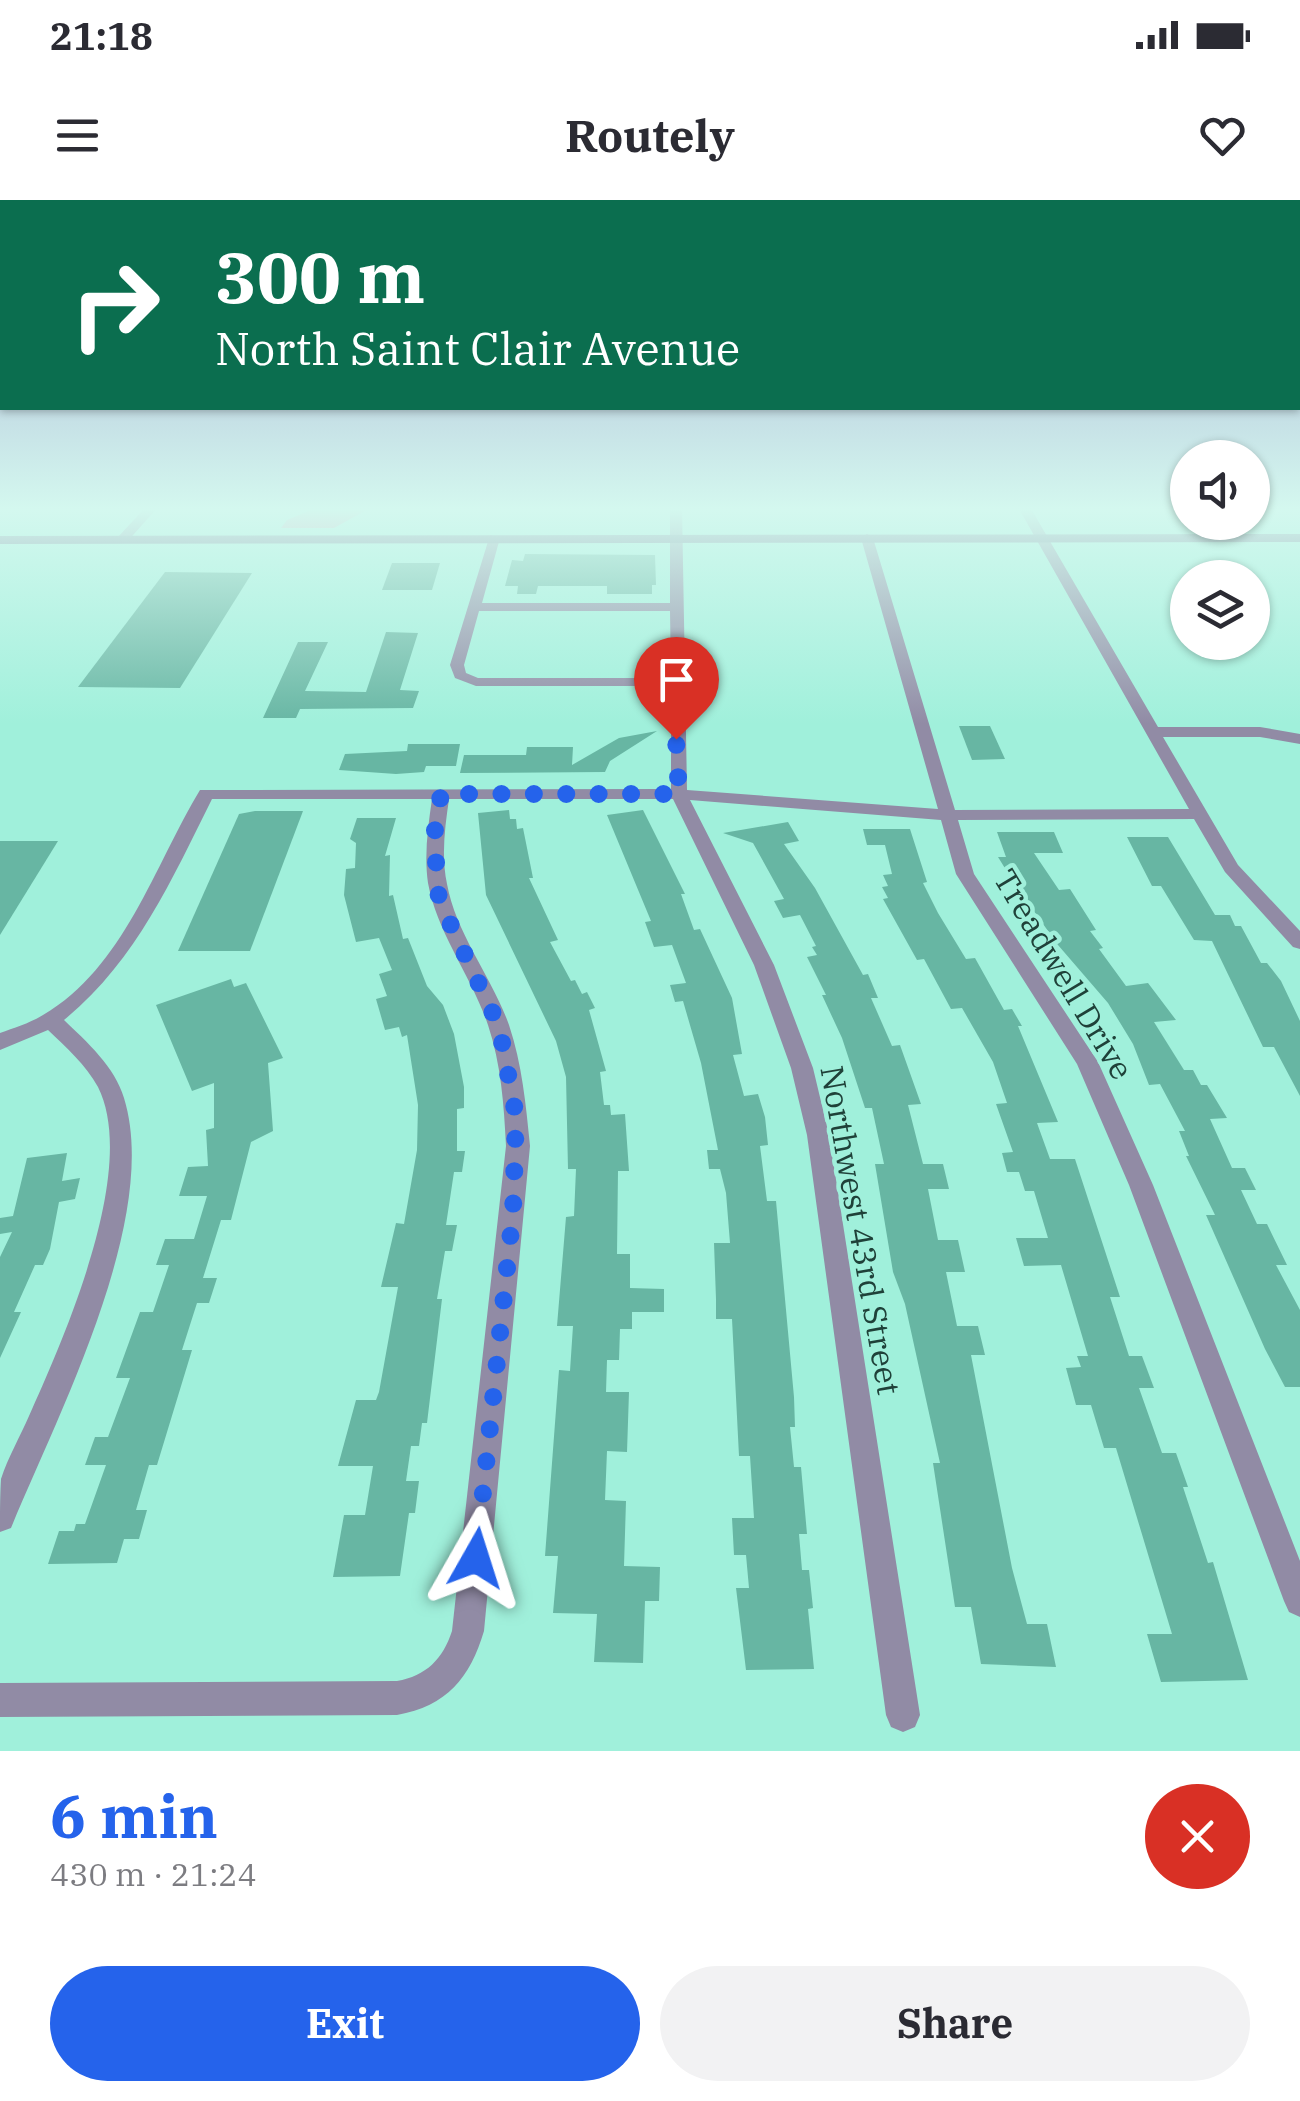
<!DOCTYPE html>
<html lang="en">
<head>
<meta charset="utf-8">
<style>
	:root { --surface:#fff; --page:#f2f2f3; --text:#2b2b33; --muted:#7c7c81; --accent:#2563eb }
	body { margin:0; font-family:"IBM Plex Serif",serif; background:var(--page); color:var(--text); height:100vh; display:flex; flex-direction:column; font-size:38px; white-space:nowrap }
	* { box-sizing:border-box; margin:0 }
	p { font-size:32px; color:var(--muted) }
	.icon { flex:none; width:55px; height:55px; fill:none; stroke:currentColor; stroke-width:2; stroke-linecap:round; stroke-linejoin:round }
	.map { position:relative; height:1551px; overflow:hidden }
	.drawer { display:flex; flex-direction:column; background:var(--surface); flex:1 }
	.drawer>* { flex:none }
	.top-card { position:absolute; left:0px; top:0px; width:1300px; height:210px; box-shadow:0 2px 8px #0004; background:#0b6e4f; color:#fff; overflow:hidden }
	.controls { position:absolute; left:1170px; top:240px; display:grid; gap:20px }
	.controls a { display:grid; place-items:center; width:100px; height:100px; border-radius:50%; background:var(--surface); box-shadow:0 2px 8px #0004; font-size:50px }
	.pin { position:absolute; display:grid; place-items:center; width:85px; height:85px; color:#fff; margin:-102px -42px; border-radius:50% 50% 50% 0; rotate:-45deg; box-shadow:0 0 10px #0007 }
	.pin .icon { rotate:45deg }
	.me { position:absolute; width:110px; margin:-55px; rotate:6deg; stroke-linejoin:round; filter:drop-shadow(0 0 8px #0008) }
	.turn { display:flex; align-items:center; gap:35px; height:210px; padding:0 50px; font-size:45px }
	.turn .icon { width:130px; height:130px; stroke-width:2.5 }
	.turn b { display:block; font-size:70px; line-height:85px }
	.round { display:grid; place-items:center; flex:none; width:105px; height:105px; border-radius:52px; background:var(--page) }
	.summary { display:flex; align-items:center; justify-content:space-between; height:170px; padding:0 50px }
	h1 { font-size:60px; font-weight:700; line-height:75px; color:var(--accent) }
	.cta { display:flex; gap:20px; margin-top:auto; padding:20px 50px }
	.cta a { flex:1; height:115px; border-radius:60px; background:var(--accent); color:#fff; font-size:40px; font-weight:700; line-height:115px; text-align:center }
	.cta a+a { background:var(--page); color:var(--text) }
	.status { display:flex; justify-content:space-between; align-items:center; height:70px; padding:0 50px; background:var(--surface); direction:ltr }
	.status svg { height:28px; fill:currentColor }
	header { display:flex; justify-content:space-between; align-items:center; height:130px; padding:0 50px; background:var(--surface); font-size:45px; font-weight:700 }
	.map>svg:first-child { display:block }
	.water { fill:#dc93ad }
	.building { fill:#67b6a3 }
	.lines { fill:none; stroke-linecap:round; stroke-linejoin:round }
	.street { fill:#918ba5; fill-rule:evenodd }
	.secondary { fill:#6d6488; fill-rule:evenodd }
	.route { stroke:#2563eb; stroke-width:18; stroke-dasharray:0 32.4 }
	.labels { text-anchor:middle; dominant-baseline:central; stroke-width:9; stroke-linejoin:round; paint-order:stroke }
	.street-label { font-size:32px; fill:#1f4139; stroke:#a0f0db }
</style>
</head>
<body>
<div class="status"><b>21:18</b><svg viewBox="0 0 49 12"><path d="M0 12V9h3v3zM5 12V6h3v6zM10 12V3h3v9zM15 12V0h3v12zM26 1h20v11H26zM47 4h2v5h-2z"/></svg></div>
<header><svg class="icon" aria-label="menu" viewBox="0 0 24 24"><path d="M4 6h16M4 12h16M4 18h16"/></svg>Routely<svg class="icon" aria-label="heart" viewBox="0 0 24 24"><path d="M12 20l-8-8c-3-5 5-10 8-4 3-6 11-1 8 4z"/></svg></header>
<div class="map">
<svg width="1300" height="1551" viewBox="0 0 1300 1551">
	<rect width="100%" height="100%" fill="#a0f0db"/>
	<path class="water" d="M318 307H372L334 328H281L287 320Z"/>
	<g class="building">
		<path d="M525 354 655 355 656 385H652V394H607V386H538L536 394H517L518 386H505L512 360 523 361Z"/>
		<path d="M392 363H440L432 390H382Z"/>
		<path d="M165 372 252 373 180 488 78 487Z"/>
		<path d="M386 432 418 433 400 490 419 491 413 508 300 509 296 518H263L298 442H328L305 491 366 492Z"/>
		<path d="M959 526H990L1005 559 972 560Z"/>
		<path d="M657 531 610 561 605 572 460 573 464 555H526L527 547H573L572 565 619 538Z"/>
		<path d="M408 544H460L456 566H426L424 572 396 574 339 570 345 554 407 551Z"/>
		<path d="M509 610 510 619H516L517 629 523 628 533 678H529L558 740 550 742 571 781 575 780 582 794 587 792 595 808 589 810 606 871 600 872 604 905H610L611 915 625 914 629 971H618L617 1054H630V1088L664 1089V1112H632V1129H620L619 1160H607L606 1192H629L627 1252 607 1251 605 1300 626 1301 624 1366 660 1367 659 1401H645L643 1463 594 1462 597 1414 553 1413 558 1356H545L559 1170 570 1171 573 1126H557L566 1017 574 1016 576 969H568L566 877 556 841 486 695 478 613Z"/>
		<path d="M643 610 685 694H681L694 730 700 729 732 798 742 854 733 855 744 896 758 894 765 917 768 945 760 946 767 1001H776L794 1197 795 1227H790L794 1267H801L807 1334H799L802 1370H809L813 1408 808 1409 814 1469 746 1470 736 1388H749L746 1355H734L732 1318H754L750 1256H739L732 1119H716V1099L714 1043H730L726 993 720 969H709L707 950H718L701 863 683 801 675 802 670 785 686 783 672 745 654 747 645 722 651 721 607 615Z"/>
		<path d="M255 611H303L250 751H178L239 614Z"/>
		<path d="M357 618H396L385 656 390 655 389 696 393 695 403 739 408 738 427 786 443 805 454 834 464 887V908L457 909V951H465L462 972H454L446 1025H457L452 1051H445L437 1099H442L427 1223H422L419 1246H411L406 1281H419L415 1313H409L400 1376 333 1377 344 1315H365L373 1266H338L356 1200H376L379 1192 398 1087H381L396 1023 404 1024 417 950 418 905 407 835 402 837 399 827 385 830 376 799 387 796 379 774 392 770 379 738 356 742 344 695 346 669 355 668 356 643 350 639Z"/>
		<path d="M788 622 799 641 784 644 815 688 863 775 868 774 878 798H871L892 846 900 845 921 904 908 905 923 964H943L949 989H928L938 1040H958L965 1072H946L957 1126H978L985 1155H971L1012 1368 1027 1424H1047L1056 1467 981 1464 971 1407H955L933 1263H940L905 1104 893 1072 875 964H884L872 908H865L842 838 822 795H826L807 757 817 755 812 747 816 746 800 715 783 718 774 701 784 699 753 643 723 633Z"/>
		<path d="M863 629H910L927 682 923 683 938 713 966 759 975 758 1004 810 1012 809 1022 826H1018L1058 922 1037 923 1050 959H1075L1120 1097H1110L1129 1156H1142L1154 1188H1139L1162 1253H1176L1188 1287H1183L1208 1363 1213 1362 1248 1480 1161 1482 1147 1434H1172L1116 1248H1104L1091 1205H1076L1066 1168 1081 1167 1077 1156H1088L1061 1065 1024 1066 1016 1038H1048L1034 991H1025L1019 972H1007L1002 953 1013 952 996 904 1007 903 993 862 962 808 951 809 924 759 917 760 883 699 888 698 882 687 888 686 883 675 892 674 885 645H867Z"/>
		<path d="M997 632H1054L1063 653H1034L1059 690 1070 689 1096 730 1090 731 1103 748 1099 749 1126 786 1148 783 1176 820 1154 822 1184 870H1193L1201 885H1207L1227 918 1210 919 1232 968H1245L1256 990H1241L1257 1024H1267L1287 1065H1276L1300 1110V1187H1285L1265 1149 1206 1015H1215L1186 956H1189L1179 931H1185L1160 884 1149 885 1133 844 1108 803 1058 745 1016 686 998 657H1006Z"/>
		<path d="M1127 637H1168L1215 715H1230L1235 726H1241L1261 763H1267L1281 781 1300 821V896L1274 847H1263L1212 741 1194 740 1161 686H1152Z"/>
		<path d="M0 641H58L0 735Z"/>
		<path d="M231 779 234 787 246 783 283 858 268 863 273 931 251 942 231 1020H221L203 1078H217L209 1103H197L182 1150H192L157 1265H149L136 1310H147L139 1339H124L117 1363 48 1364 59 1331H74L76 1324H85L106 1265H85L95 1237H108L130 1178H116L140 1112H153L169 1065H156L165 1039H194L207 996H179L188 967 208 966 206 930 214 928V883L192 891 156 805Z"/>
		<path d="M67 953 62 981 80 978 75 999 59 1002 50 1049 43 1065H35L14 1112H21L0 1158V1057L12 1032 0 1034V1018L13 1016 27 958Z"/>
	</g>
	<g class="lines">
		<g class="street">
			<path d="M146 307H158L126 343H118V337Z"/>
			<path d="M670 307H682L687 590 938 609 861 338 867 334 873 338 955 610 1189 609 1018 307H1030L1158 527H1260L1300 534V544L1260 537H1163L1238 665 1300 731V749L1293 747 1225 672 1194 619 958 620 974 674 1098 862 1153 985 1300 1361V1417L1289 1412 1284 1401 1129 985 1077 864 956 674 941 620 690 600 774 765 813 868 829 935 920 1515 915 1527 903 1532 891 1527 886 1515 807 935 791 868 754 765 673 599H449C445 627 441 655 447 684 456 734 492 777 509 825 522 864 526 905 530 946L484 1431C470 1478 447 1506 397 1515L0 1517V1483L397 1481C426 1476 443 1459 452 1431L506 946C504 905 501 864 488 825 472 777 437 733 428 683 424 655 428 627 432 599H212C171 681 136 761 64 820 87 842 115 867 124 898 161 1018 57 1216 11 1328L0 1332C0 1316 0 1294 1 1279 8 1257 20 1237 29 1216 64 1138 139 969 98 887 86 865 66 847 48 830L0 850V833C14 828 30 823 43 815 124 768 154 666 200 590L671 589V486H476L455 478 450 465 490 335 500 338 482 403H670ZM479 411H670L671 478H478L466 473 464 465Z"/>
		</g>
		<path class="secondary" d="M1300 334V342L0 344V336Z"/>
	</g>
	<linearGradient id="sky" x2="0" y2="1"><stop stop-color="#a3a7d0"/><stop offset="0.59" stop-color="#d4f8ef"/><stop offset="1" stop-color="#d4f8ef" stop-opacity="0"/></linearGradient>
	<rect width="1300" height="524" fill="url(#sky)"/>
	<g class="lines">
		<path class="route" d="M476 1358 513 1012 516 916 499 826 439 700 434 636 441 594H679L676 539"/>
	</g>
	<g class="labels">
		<g class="street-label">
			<text transform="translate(1064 774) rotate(59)">Treadwell Drive</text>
			<text transform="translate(861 1030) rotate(80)">Northwest 43rd Street</text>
		</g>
	</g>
</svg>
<div class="controls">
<a><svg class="icon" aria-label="sound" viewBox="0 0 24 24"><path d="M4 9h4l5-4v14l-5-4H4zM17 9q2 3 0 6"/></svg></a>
<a><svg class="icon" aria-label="layers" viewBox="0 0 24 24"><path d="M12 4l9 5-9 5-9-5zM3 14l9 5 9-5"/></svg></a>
</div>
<div class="pin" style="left:676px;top:539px;background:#d93025"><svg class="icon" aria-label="arrive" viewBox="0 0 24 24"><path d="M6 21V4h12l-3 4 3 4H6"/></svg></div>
<svg class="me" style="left:476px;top:1358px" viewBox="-20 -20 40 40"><path d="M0-17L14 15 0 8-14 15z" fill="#2563eb" stroke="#fff" stroke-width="4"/></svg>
<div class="top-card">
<div class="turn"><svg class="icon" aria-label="right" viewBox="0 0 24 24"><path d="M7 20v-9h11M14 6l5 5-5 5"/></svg><div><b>300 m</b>North Saint Clair Avenue</div></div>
</div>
</div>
<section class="drawer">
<div class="summary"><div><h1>6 min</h1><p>430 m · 21:24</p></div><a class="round" style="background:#d93025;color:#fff"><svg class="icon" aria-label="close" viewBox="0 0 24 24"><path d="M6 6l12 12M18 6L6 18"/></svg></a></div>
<div class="cta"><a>Exit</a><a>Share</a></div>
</section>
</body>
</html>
